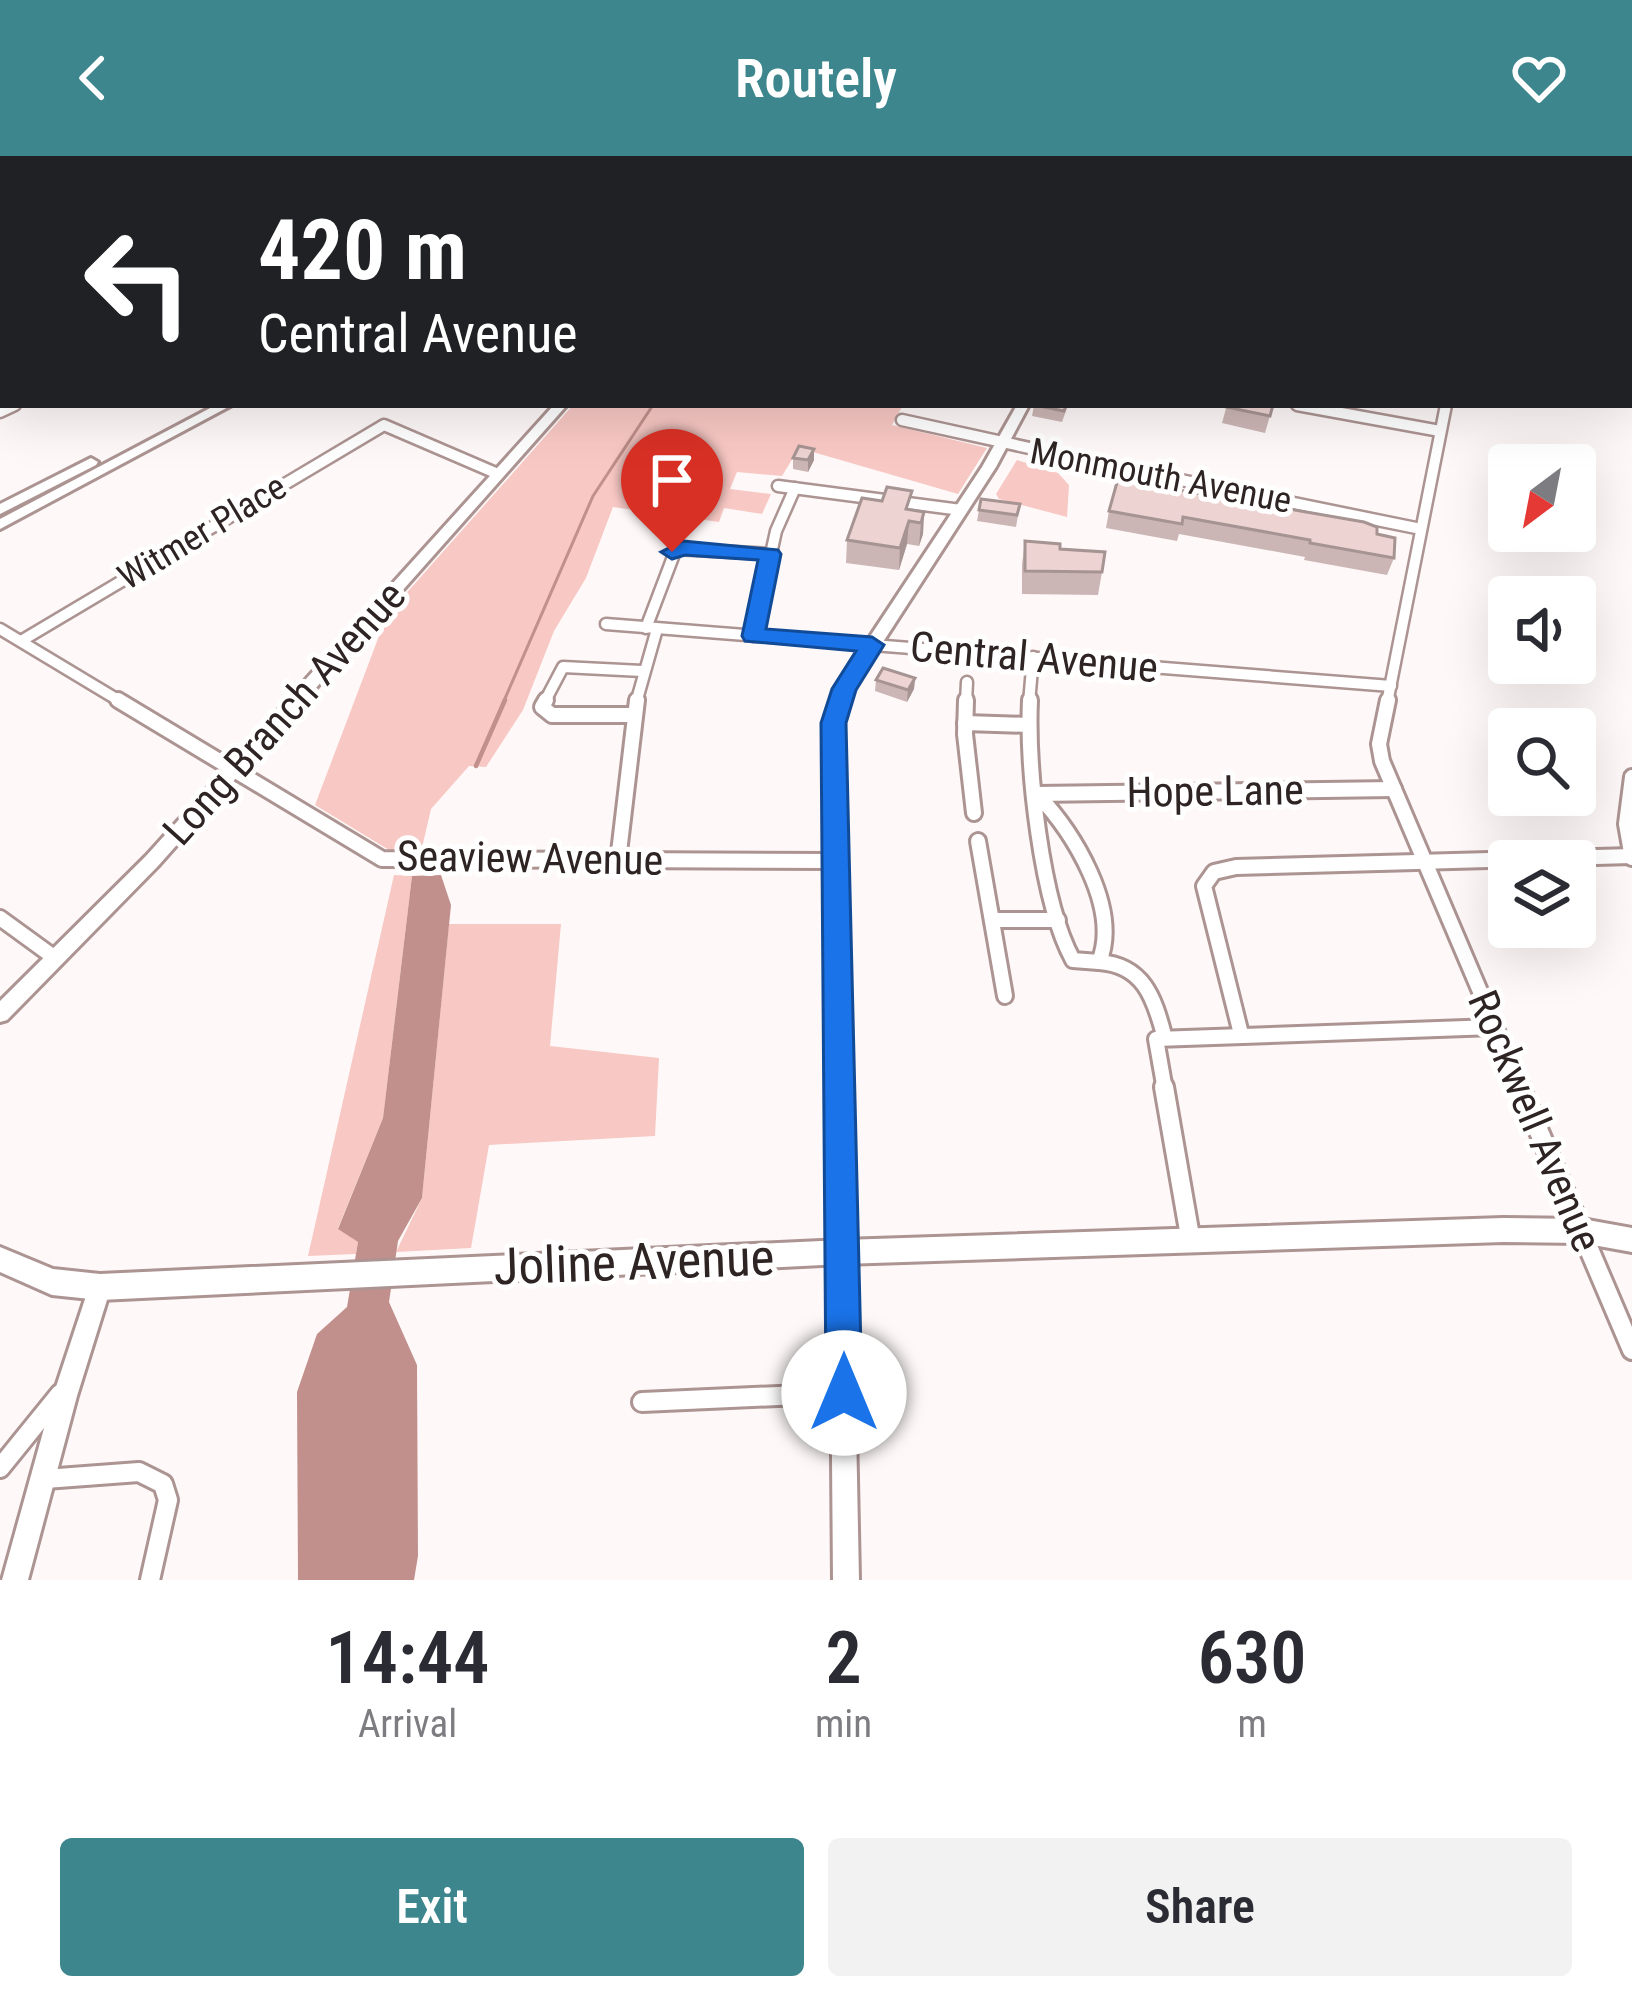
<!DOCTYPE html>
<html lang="en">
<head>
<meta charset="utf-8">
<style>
	:root { --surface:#fff; --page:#f2f2f3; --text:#2b2b33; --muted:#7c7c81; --accent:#3e868e }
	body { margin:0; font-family:"Roboto Condensed",sans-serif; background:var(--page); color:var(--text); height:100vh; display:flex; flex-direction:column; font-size:45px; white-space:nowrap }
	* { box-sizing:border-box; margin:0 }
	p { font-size:39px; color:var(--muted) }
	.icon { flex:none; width:66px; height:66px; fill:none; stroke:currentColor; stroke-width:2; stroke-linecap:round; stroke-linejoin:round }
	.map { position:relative; height:1424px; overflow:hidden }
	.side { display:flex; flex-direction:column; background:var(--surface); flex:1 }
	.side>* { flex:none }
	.top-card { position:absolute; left:0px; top:0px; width:1632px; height:252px; box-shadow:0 12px 48px #0002; background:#202124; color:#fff; overflow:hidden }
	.needle { width:78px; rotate:212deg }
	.tools { position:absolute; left:1488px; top:288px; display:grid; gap:24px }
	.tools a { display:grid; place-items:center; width:108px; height:108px; border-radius:12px; background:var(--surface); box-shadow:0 12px 48px #0002; font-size:60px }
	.pin { position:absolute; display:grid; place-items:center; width:102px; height:102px; color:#fff; margin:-123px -51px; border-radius:50% 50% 50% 0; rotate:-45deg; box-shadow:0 0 12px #0007 }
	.pin .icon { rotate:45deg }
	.me { position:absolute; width:132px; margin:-66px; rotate:0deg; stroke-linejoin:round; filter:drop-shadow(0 0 9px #0008) }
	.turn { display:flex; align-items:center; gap:42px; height:252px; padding:0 60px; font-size:54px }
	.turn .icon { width:156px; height:156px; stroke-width:2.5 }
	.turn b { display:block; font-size:84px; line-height:102px }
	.eta { display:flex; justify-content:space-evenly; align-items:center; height:204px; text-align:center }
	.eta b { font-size:72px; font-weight:600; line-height:84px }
	.action { display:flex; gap:24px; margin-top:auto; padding:24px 60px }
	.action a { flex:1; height:138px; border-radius:12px; background:var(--accent); color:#fff; font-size:48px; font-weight:600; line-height:138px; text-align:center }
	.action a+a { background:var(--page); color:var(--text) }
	header { display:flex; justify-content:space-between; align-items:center; height:156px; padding:0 60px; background:var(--accent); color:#fff; font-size:54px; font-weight:600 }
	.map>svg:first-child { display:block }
	.green { fill:#f8c8c4 }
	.water { fill:#c2908c }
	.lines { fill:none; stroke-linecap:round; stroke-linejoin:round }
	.stream-far1 { stroke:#c2908c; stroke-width:3 }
	.stream { stroke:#c2908c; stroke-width:4.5 }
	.street-far3-casing { stroke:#ac9492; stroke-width:14 }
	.street-far2-casing { stroke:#ac9492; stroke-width:15 }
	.street-far1-casing { stroke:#ac9492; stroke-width:20 }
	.street-casing { stroke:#ac9492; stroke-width:24 }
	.secondary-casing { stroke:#ac9492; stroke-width:6 }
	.primary-casing { stroke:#ac9492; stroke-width:6 }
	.street-far3 { stroke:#fff; stroke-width:9 }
	.street-far2 { stroke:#fff; stroke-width:10 }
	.street-far1 { stroke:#fff; stroke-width:14 }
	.street { stroke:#fff; stroke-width:18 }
	.secondary { fill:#fff; fill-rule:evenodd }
	.primary { fill:#fff; fill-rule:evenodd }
	.wall { fill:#ccb6b5 }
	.shaded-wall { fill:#a69493 }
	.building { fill:#edd4d2; stroke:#a69493; stroke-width:3 }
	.route { fill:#1a73e8; stroke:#114b97; stroke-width:3 }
	.labels { text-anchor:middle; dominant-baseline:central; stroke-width:10; stroke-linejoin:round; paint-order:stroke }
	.far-street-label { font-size:36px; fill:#2d2423; stroke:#fff }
	.street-label { font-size:42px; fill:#2d2423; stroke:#fff }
	.near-street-label { font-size:51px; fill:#2d2423; stroke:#fff }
</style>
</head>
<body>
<header><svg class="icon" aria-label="back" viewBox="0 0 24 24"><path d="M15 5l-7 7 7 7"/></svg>Routely<svg class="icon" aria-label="heart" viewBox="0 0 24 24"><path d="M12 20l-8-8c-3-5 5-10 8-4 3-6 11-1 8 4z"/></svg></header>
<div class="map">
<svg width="1632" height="1424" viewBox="0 0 1632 1424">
	<rect width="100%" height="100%" fill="#fef9f8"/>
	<g class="green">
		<path d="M573 249H903L892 269 987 292 958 338 799 292 782 320 737 316 730 333 771 338 762 358 724 352 719 366 613 351 586 422 554 475 523 554 486 611 469 610 431 653 421 696 389 694 315 649 387 459Z"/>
		<path d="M1017 304 1058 317 1069 329 1067 361 999 343 996 338Z"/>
		<path d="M394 719 412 720 383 962 338 1072 358 1086 356 1098 308 1100Z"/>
		<path d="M449 768H561L550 890 659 902 655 980 489 989 471 1092 396 1096 422 1042Z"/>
	</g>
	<path class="water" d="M441 719 451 749 422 1042 398 1085 389 1146 417 1209 418 1400 414 1424H298L297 1236 317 1178 347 1151 358 1086 338 1073 383 962 412 720Z"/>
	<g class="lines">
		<path class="stream-far1" d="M503 547 593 340 653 249"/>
		<path class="stream" d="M476 610 505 544"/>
		<defs>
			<g id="street-far3">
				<path d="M373 0 382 3"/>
				<path d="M1096 0 1111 3"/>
				<path d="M1313 0 1328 3"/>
				<path d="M344 3 352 0"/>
			</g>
			<g id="street-far2">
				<path d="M1297 249 1440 275"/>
				<path d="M0 256 15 249"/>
				<path d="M902 264 1139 316"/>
				<path d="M1161 320 1421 373"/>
				<path d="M778 330 961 354"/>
				<path d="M606 468 1391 530"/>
				<path d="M646 472 676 393 771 398"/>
				<path d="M0 473 123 547"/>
				<path d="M753 480 776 375 795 332"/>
				<path d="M21 485 384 269 498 318"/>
				<path d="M544 547 563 511 642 515"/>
				<path d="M636 547 657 473"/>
				<path d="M966 547 967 526"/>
				<path d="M1029 547 1033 501"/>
				<path d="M1387 547 1446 249"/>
			</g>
			<g id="street-far1">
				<path d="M118 544 382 703 834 705"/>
				<path d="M546 544 542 551 552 559H635"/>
				<path d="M966 544 965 578 974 657"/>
				<path d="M1030 544C1027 611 1041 746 1073 804L1099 806C1121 752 1073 676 1037 638"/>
				<path d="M1388 544 1379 588 1382 605 1522 934"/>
				<path d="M965 567 1029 569"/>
				<path d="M1632 621 1626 668 1632 702"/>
				<path d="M1037 638 1394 633"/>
				<path d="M978 685 1005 840"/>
				<path d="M618 705 637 544"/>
				<path d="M0 762 55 802"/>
				<path d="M992 764H1058"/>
				<path d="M1099 806C1143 809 1154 841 1164 879"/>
				<path d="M1241 878 1204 730 1214 716 1236 711 1632 700"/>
				<path d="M1165 934 1156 883 1494 871"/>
			</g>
			<g id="street">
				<path d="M1164 931 1191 1086"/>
				<path d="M1520 931 1632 1194"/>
				<path d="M642 1246 844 1237"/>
				<path d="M0 1312 60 1238"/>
				<path d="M45 1323 139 1316 163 1328 168 1344 150 1424"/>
			</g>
			<g id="secondary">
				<path d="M697 0H710L707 3H694Z"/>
				<path d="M891 0H902L900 3H889Z"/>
				<path d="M1394 0H1404L1402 3H1392Z"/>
				<path d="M1578 0H1602L1607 3H1583Z"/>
				<path d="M1629 4 1632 5V11L1629 10Z"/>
				<path d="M1629 227 1632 228V236L1629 235Z"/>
				<path d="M216 249H232L0 373V363Z"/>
				<path d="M554 249H567L158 710 7 864 0 866V845L146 700Z"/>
				<path d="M1017 249H1029L996 311 852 534 842 560 859 1424H833L826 560 838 529 982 311Z"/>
				<path d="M91 302 98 306 96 309 0 358V348Z"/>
				<path d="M100 1120 108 1123 111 1131 77 1240 28 1424H2L53 1240 89 1131 92 1123Z"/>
			</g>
			<path id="primary" d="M1503 1062 1582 1063 1632 1072V1096L1582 1087 1503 1086 843 1108 100 1144 52 1139 0 1116V1091L53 1113 100 1118 843 1084Z"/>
		</defs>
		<use href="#street-far3" class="street-far3-casing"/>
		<use href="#street-far2" class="street-far2-casing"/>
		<use href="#street-far1" class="street-far1-casing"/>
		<use href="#street" class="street-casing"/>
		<use href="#secondary" class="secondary-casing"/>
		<use href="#primary" class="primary-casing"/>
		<use href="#street-far3" class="street-far3"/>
		<use href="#street-far2" class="street-far2"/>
		<use href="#street-far1" class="street-far1"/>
		<use href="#street" class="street"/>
		<use href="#secondary" class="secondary"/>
		<use href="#primary" class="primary"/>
	</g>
	<g class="wall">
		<path d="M1231 0H1317L1316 3H1231Z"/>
		<path d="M1034 249H1068L1062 266 1032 260Z"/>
		<path d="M1227 249H1273L1265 277 1222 267Z"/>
		<path d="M793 302 814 304 808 316 793 313Z"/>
		<path d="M1167 321 1172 329 1179 334 1377 378 1394 402 1387 419 1304 404 1305 401 1179 378 1177 385 1106 372 1109 355Z"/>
		<path d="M1020 348 1016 371 977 365 979 354Z"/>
		<path d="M911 354 924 356 923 378 919 390 907 388 899 414 846 407 847 384Z"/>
		<path d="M1025 385 1060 393 1102 416 1098 439 1022 438V408Z"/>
		<path d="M915 522 914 533 907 546 875 535 876 524Z"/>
	</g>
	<g class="shaded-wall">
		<path d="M814 293V304L808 316V304Z"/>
		<path d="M924 356 923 378 919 390 921 367Z"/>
		<path d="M909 365 907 388 899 414 900 392Z"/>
		<path d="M915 522 914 533 907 546 908 534Z"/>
	</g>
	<g class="building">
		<path d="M1281 0H1314L1312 3H1295Z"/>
		<path d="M1034 249H1066L1064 255Z"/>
		<path d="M1227 249H1273L1270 260 1226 251Z"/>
		<path d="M799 290 814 293 808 304 793 302Z"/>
		<path d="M1129 308 1168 315 1167 321 1174 322 1172 329 1179 334 1364 366 1377 371V378L1395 382 1394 402 1310 387V384L1183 361 1182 368 1109 355 1121 312 1128 313Z"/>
		<path d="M887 331 912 335 906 353 924 356 921 367 909 365 900 392 847 384 862 342 882 345Z"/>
		<path d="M981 343 1020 348 1017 359 979 354Z"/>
		<path d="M1025 385 1060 388V393L1105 396 1102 416 1025 415Z"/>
		<path d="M883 512 915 522 908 534 876 524Z"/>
	</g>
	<path class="route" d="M683 385 778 394 781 398 766 473 872 481 884 489 856 534 846 567 862 1237 857 1250 844 1255 831 1250 826 1237 821 567 832 533 856 495 745 485 742 480 758 404 685 399 672 403 661 396Z"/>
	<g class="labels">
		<g class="far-street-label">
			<text transform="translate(1161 320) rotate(11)">Monmouth Avenue</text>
			<text transform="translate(202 376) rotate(-31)">Witmer Place</text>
		</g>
		<g class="street-label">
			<text transform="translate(1034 501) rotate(5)">Central Avenue</text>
			<text transform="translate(284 557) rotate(-48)">Long Branch Avenue</text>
			<text transform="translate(1215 635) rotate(-1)">Hope Lane</text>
			<text transform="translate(530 702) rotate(1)">Seaview Avenue</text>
			<text transform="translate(1535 965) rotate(67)">Rockwell Avenue</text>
		</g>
		<g class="near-street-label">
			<text transform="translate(634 1106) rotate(-2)">Joline Avenue</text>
		</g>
	</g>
</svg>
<div class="tools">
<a><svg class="needle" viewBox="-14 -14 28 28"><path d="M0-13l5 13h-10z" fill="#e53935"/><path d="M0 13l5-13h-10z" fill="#7c7c81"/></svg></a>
<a><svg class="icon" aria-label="sound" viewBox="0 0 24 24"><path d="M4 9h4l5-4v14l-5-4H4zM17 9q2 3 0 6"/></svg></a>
<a><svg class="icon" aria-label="search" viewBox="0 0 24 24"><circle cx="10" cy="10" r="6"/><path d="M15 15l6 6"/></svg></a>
<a><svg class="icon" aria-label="layers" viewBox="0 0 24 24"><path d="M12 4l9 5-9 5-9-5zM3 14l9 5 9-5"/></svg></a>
</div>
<div class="pin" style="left:672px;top:396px;background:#d93025"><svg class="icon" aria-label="arrive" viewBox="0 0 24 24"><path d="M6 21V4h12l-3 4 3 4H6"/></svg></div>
<svg class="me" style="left:844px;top:1237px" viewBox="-20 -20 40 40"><circle r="19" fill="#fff"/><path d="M0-13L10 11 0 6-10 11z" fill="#1a73e8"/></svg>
<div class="top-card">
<div class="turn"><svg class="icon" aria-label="left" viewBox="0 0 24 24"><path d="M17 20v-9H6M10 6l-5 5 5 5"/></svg><div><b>420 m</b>Central Avenue</div></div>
</div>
</div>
<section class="side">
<div class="eta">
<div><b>14:44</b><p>Arrival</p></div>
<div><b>2</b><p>min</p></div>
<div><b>630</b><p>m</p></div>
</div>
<div class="action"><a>Exit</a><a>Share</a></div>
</section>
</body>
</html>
